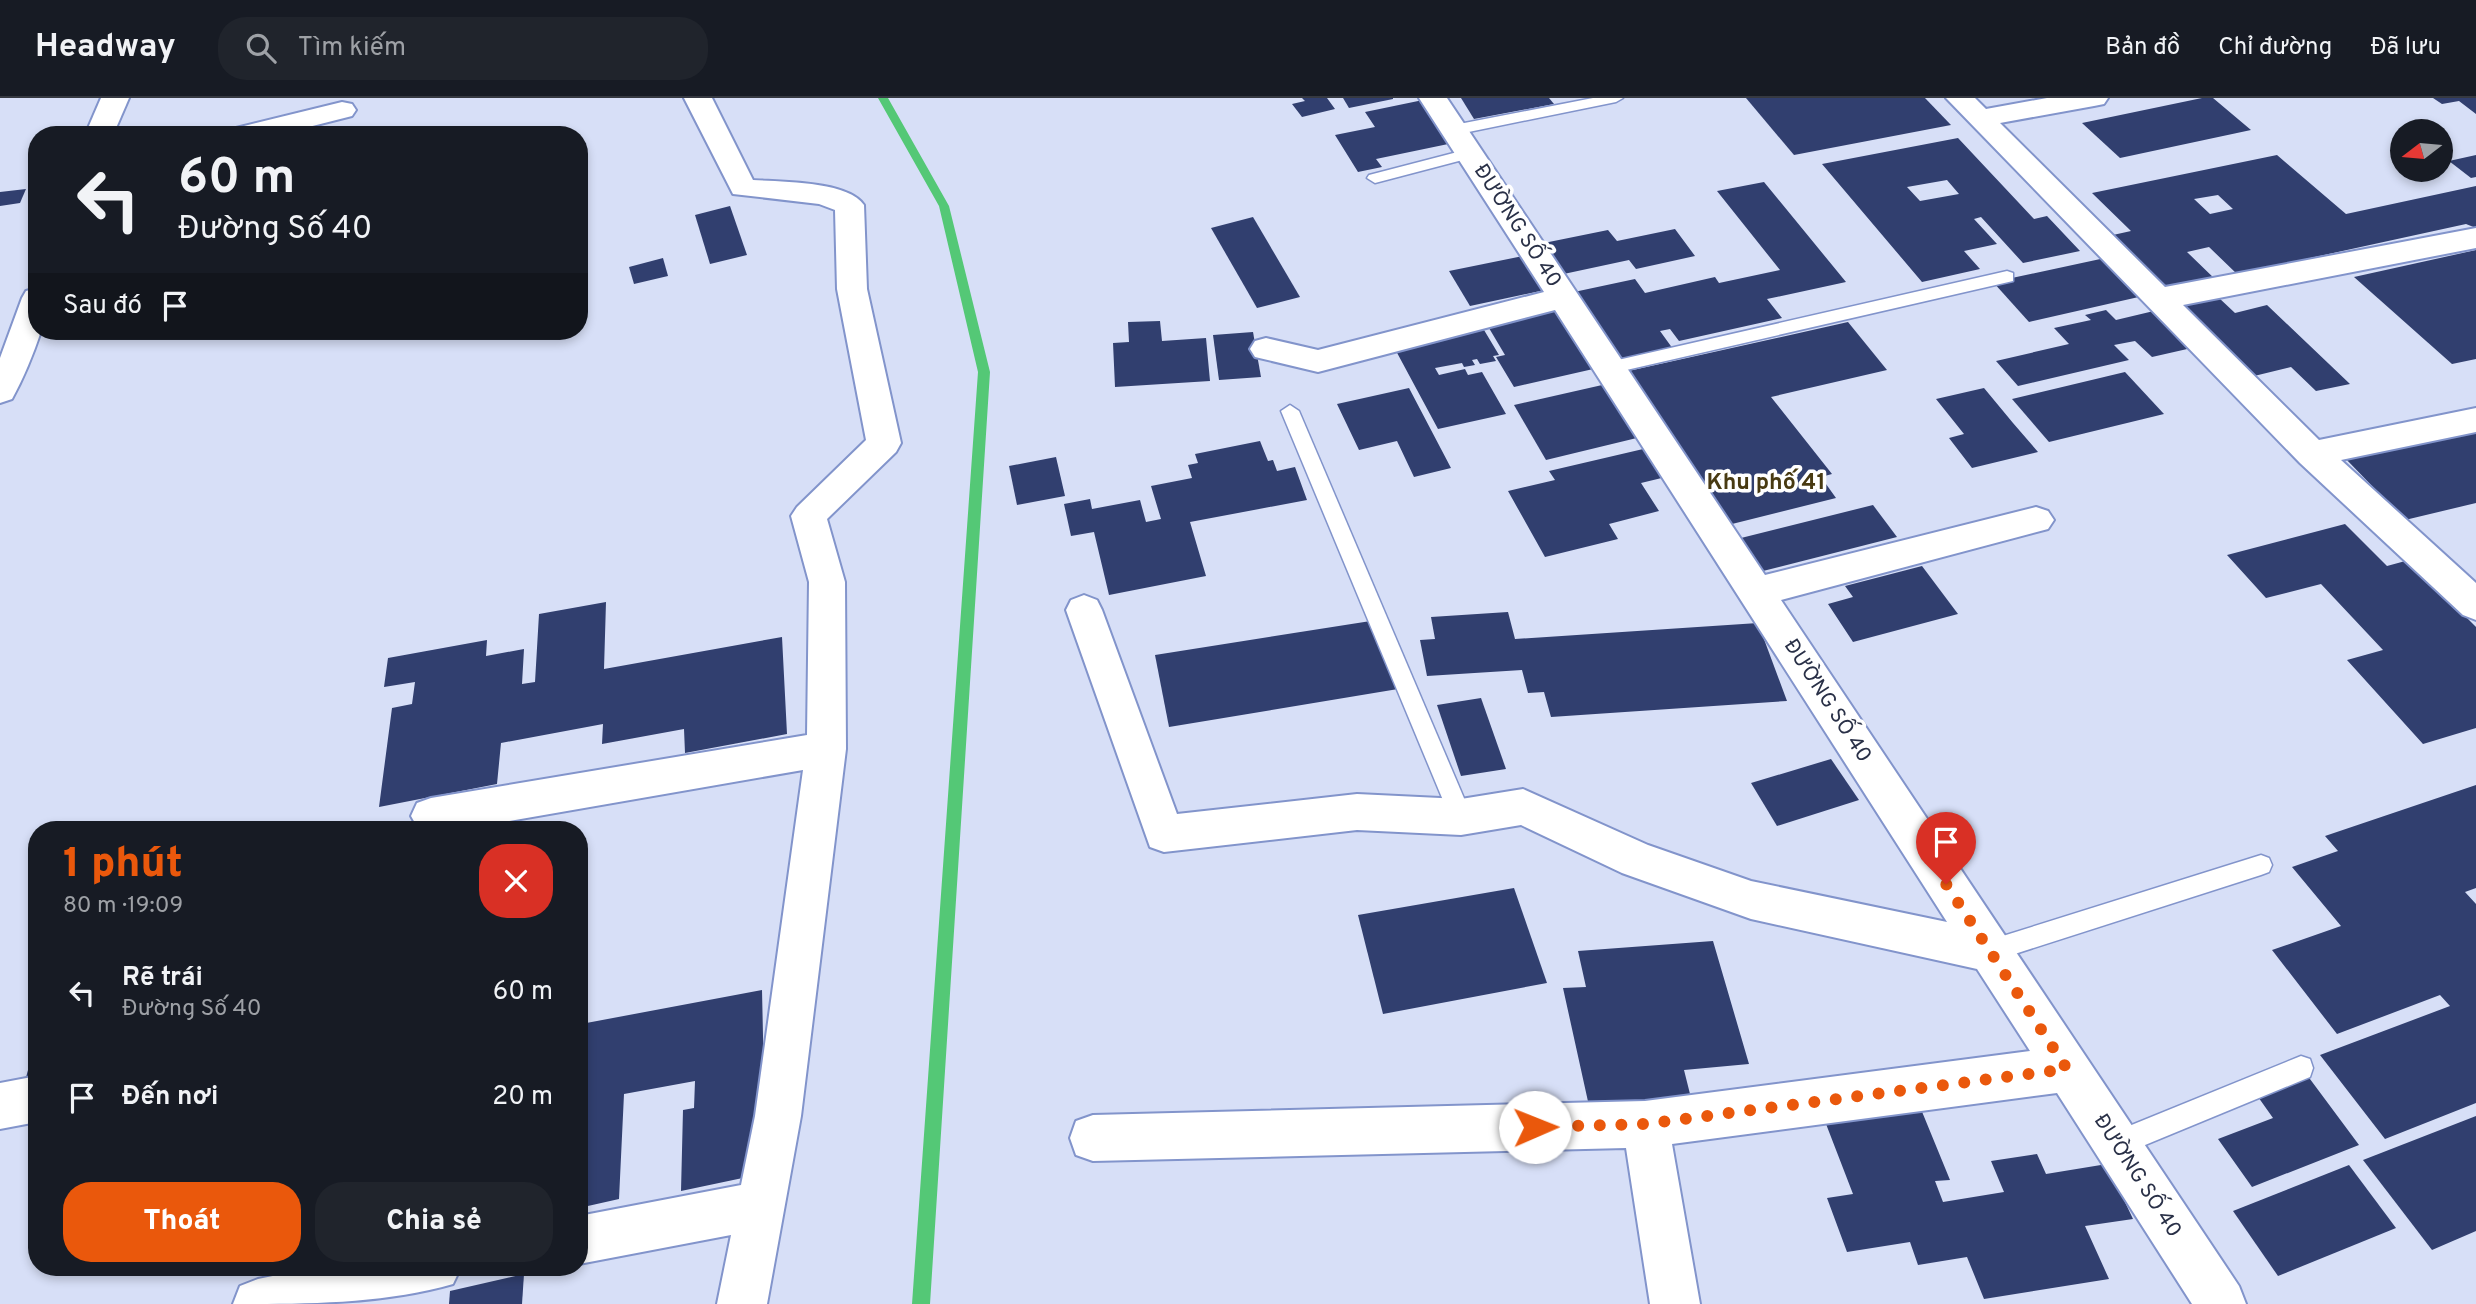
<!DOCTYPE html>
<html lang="vi">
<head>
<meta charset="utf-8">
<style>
	:root { --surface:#171b24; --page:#20242c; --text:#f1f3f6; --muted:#9ea1a6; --line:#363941; --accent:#ea580c }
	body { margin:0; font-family:Overpass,sans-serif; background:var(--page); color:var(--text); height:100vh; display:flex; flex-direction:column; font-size:26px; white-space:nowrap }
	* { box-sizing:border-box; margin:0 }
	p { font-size:23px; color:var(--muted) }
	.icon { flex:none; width:38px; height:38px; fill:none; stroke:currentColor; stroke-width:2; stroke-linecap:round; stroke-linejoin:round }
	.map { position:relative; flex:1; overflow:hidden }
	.sheet { position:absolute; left:28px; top:723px; width:560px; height:455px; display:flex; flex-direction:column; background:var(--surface); border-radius:28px; box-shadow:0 4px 10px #0003 }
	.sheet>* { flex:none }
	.guide { position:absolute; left:28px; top:28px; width:560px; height:214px; border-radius:28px; box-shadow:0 4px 10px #0003; background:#171b24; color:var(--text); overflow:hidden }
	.needle { width:46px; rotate:254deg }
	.buttons { position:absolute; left:2390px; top:21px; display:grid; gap:14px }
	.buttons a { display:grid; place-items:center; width:63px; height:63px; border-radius:50%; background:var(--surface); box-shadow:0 4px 10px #0003; font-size:35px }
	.pin { position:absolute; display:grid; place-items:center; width:60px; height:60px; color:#fff; margin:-72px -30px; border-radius:50% 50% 50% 0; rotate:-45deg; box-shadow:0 0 7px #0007 }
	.pin .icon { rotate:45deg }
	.me { position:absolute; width:77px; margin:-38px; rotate:89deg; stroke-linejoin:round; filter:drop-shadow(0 0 5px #0008) }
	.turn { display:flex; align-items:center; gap:24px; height:147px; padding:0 35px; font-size:32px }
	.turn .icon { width:91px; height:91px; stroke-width:2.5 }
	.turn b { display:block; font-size:49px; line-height:60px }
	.then { display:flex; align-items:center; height:66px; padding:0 35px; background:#0003; gap:14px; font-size:26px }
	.round { display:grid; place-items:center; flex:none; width:74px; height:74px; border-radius:28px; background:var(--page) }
	.overview { display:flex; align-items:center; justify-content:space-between; height:119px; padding:0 35px }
	h1 { font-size:42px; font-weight:800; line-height:52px; color:var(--accent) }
	.button { display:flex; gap:14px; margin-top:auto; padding:14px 35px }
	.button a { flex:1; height:80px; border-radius:28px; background:var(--accent); color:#fff; font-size:28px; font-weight:800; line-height:80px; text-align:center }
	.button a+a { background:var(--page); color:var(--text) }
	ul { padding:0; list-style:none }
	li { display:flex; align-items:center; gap:21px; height:105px; padding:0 35px }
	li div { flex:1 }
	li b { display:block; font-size:26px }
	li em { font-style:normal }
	header { display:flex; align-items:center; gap:42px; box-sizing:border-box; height:98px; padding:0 35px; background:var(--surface); border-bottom:2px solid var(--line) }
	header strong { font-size:33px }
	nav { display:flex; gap:38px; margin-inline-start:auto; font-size:24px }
	.search { width:490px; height:63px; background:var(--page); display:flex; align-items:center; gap:18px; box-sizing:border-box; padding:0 24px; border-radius:28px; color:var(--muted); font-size:26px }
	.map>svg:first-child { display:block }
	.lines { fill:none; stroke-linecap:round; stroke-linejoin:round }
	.stream { fill:#54c876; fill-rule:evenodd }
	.building { fill:#313f6f; fill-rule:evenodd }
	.lane-casing { stroke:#8294cb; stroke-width:3 }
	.street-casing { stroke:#8294cb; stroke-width:4 }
	.lane { fill:#fff; fill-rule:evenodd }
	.street { fill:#fff; fill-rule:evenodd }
	.route { stroke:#ea580c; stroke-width:12; stroke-dasharray:0 21.6 }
	.labels { text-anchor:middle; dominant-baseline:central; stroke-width:7; stroke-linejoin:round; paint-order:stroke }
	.street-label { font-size:21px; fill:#293047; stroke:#fff }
	.neighbourhood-label { font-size:23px; font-weight:bold; fill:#483a12; stroke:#fff }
</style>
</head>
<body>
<header>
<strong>Headway</strong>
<div class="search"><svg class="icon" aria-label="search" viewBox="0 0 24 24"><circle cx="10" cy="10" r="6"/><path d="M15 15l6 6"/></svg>Tìm kiếm</div>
<nav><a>Bản đồ</a><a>Chỉ đường</a><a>Đã lưu</a></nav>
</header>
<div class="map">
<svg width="2476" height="1206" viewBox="0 0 2476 1206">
	<rect width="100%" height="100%" fill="#d7dff7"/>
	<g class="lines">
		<path class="stream" d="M878 0H888L949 108 990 274 930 1206H912L978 274 939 108Z"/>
	</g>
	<g class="building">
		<path d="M1302 0H1327L1335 11 1302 19 1292 6 1305 3Z"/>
		<path d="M1343 0H1393V1L1349 10Z"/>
		<path d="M1461 0H1549L1554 6 1474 21Z"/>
		<path d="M1746 0H1925L1951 27 1794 57Z"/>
		<path d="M2202 0H2213L2251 32 2120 60 2082 25Z"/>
		<path d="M2433 0H2476V16L2459 3 2442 6Z"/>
		<path d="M1423 2 1453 45 1376 61 1382 69 1358 74 1335 37 1375 29 1365 14Z"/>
		<path d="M1958 40 2034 121 2047 118 2080 153 2023 165 1981 119 1974 121 1997 146 1964 153 1980 171 1922 184 1822 66ZM1947 82 1959 96 1920 103 1907 89Z"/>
		<path d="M2277 57 2346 116 2476 88V130L2466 126 2237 176 2209 149 2187 154 2217 183 2157 196 2104 139 2131 133 2092 95ZM2218 97 2233 111 2210 116 2194 101Z"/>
		<path d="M2476 57V79L2471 80 2449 63Z"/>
		<path d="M1764 84 1846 184 1767 201 1782 220 1679 243 1670 231 1660 233 1673 251 1620 263 1574 194 1635 181 1645 195 1715 179 1719 185 1780 172 1717 93Z"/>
		<path d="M26 91 20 105 0 108V94Z"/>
		<path d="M730 108 747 157 710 166 695 117Z"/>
		<path d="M1253 119 1300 199 1257 210 1211 130Z"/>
		<path d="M1675 131 1695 158 1636 171 1629 162 1559 177 1539 146 1608 132 1617 143Z"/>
		<path d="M2476 152V261L2452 266 2354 179Z"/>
		<path d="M1523 158 1545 192 1470 208 1449 173Z"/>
		<path d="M663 160 668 178 634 186 629 169Z"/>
		<path d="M2105 160 2143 198 2029 224 1993 184Z"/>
		<path d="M2218 199 2235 215 2267 207 2350 286 2316 293 2291 269 2250 279 2170 211Z"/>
		<path d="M1559 209 1602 269 1514 289 1496 259 1505 257 1486 225Z"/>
		<path d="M2106 212 2116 222 2158 212 2196 249 2152 259 2135 243 2114 247 2129 262 2018 288 1996 263 2069 246 2054 230 2091 222 2085 217Z"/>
		<path d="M1160 223 1162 243 1206 240 1210 283 1115 289 1113 245 1129 244 1128 224Z"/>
		<path d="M1848 224 1887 272 1771 299 1832 376 1821 379 1836 400 1724 428 1624 274Z"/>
		<path d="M1484 232 1499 257 1493 258 1496 263 1480 266 1477 261 1472 262 1475 267 1464 269 1462 265 1435 270 1439 277 1465 271 1468 277 1482 274 1506 316 1438 331 1395 251Z"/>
		<path d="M1253 234 1261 279 1219 282 1213 237Z"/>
		<path d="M2125 274 2164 316 2049 344 2012 301Z"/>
		<path d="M1611 285 1645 338 1546 362 1514 307Z"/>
		<path d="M1409 290 1451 370 1414 379 1397 343 1359 352 1337 306Z"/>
		<path d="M1984 290 2013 325 2038 354 1972 370 1949 340 1964 336 1936 301Z"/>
		<path d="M2476 328V405L2405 422 2343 358Z"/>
		<path d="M1260 343 1268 363 1273 362 1277 373 1295 369 1307 402 1190 424 1206 478 1109 497 1094 434 1071 438 1064 406 1090 401 1092 411 1140 402 1146 424 1161 421 1151 388 1192 380 1188 367 1198 365 1195 356Z"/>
		<path d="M1656 348 1674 377 1641 385 1659 413 1609 426 1618 441 1545 459 1508 393 1555 382 1549 373Z"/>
		<path d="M1056 359 1065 398 1017 407 1009 368Z"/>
		<path d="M1873 407 1897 439 1755 475 1733 442Z"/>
		<path d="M2345 426 2387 468 2409 462 2476 529V630L2423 646 2347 562 2383 552 2321 486 2266 500 2227 457Z"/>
		<path d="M1922 468 1958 516 1853 544 1828 506 1853 499 1845 488Z"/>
		<path d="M606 504 604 571 782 539 787 636 685 655 684 631 602 646 603 626 501 645 497 686 379 709 392 610 412 606 415 584 384 589 388 560 487 542 486 558 524 551 522 586 535 584 539 516Z"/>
		<path d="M1508 514 1515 541 1758 525 1787 603 1551 619 1544 594 1528 595 1522 572 1427 578 1420 542 1435 541 1431 519Z"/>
		<path d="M1377 522 1398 591 1169 629 1155 557Z"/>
		<path d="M1481 600 1506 671 1461 678 1437 607Z"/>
		<path d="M1831 661 1859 702 1777 728 1751 685Z"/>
		<path d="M2476 687V790L2465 794 2476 806V1005L2385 1041 2320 957 2450 908 2440 897 2337 936 2272 852 2341 828 2292 769 2338 753 2325 738Z"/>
		<path d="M1514 790 1547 885 1383 916 1358 817Z"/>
		<path d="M1713 843 1749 966 1684 972 1691 1000 1589 1008 1563 890 1586 889 1578 853Z"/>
		<path d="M762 892 766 1075 681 1093 683 1012 694 1010 695 983 624 996 619 1101 579 1110 581 926Z"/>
		<path d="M36 942 37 985 24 987Z"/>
		<path d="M2307 977 2359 1047 2252 1089 2218 1041 2273 1020 2256 996Z"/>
		<path d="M1916 999 1950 1082 1935 1083 1943 1104 2004 1094 1991 1063 2037 1056 2046 1076 2107 1066 2133 1121 2085 1128 2109 1181 1984 1201 1967 1159 1918 1167 1910 1144 1847 1154 1827 1100 1853 1096 1821 1013Z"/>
		<path d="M2476 1018V1133L2432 1152 2363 1062Z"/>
		<path d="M2349 1067 2396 1130 2278 1178 2233 1113Z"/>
		<path d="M524 1176 522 1206H449L450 1193Z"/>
	</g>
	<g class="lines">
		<defs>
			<g id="lane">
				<path d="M1593 0H1623L1616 4 1454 37 1446 32 1454 27Z"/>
				<path d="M1469 51 1474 53V59L1375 85 1367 80 1369 77Z"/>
				<path d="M2007 173 2013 175V183L1609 276 1600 270 1609 264Z"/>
				<path d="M1290 307 1299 313 1472 719 1469 726 1461 729 1453 726 1450 719 1281 313Z"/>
				<path d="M2261 757 2269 760 2272 767 2269 774 2261 777 1990 864 1982 861 1978 853 1982 845 1990 842Z"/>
				<path d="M2301 958 2310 961 2313 970 2310 979 2116 1059 2107 1055 2103 1046 2107 1037Z"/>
			</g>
			<g id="street">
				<path d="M101 0H129L113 37H85Z"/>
				<path d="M684 0H712L753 82C781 84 848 83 864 107L867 191 901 345 896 354 827 421 845 484 846 651 801 1018 767 1206H717L731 1137 579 1166V1118L741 1087 755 1018 803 672 457 732H419L411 718 417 705 431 700 807 637 809 484 791 418 797 409 866 342 837 191 835 112 819 106 733 96Z"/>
				<path d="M1419 0H1447L1765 477 2036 409 2048 413 2054 422 2048 431 1781 502 2239 1188 2246 1206H2192L2057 995 1672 1046 1700 1206H1650L1626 1050 1093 1063 1076 1057 1070 1040 1076 1023 1093 1017 1645 1003 2030 953 1977 871 1751 821 1622 775 1521 727 1461 737 1357 732 1164 754 1150 749 1066 512 1071 502 1084 497 1097 502 1102 512 1177 716 1357 696 1461 701 1523 691 1648 747 1751 783 1947 824 1555 212 1318 274 1255 259 1250 251 1255 243 1266 240 1318 252 1544 194Z"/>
				<path d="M1946 0H1975L1986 11 2047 0H2108L2104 6 2094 8 2000 25 2165 189 2476 130V150L2183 207 2319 342 2476 310V334L2341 362 2476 485V522L2463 517 2300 365Z"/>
				<path d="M342 4 352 6 356 12 352 18 277 37H228L232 31Z"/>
				<path d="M37 190V233H41C33 257 24 279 12 301L0 305V260L22 200 26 193Z"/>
				<path d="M37 978V1024L0 1031V985Z"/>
				<path d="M317 1169H461L453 1186C384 1206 306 1206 233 1206L240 1188 258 1181Z"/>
			</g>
		</defs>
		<use href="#lane" class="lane-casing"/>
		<use href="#street" class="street-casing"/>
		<use href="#lane" class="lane"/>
		<use href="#street" class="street"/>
	</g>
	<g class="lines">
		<path class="route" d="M1535 1029 1645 1026 2067 971 1946 786"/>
	</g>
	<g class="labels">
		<g class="street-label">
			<text transform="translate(1517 128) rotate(57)">ĐƯỜNG SỐ 40</text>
			<text transform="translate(1827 603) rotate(57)">ĐƯỜNG SỐ 40</text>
			<text transform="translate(2137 1078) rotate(57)">ĐƯỜNG SỐ 40</text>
		</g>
		<g class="neighbourhood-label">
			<text x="1766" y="385">Khu phố 41</text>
		</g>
	</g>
</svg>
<div class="buttons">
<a><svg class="needle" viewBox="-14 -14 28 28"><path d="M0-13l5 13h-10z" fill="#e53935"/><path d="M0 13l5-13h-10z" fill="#9ea1a6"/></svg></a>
</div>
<div class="pin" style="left:1946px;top:786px;background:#d93025"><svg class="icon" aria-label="arrive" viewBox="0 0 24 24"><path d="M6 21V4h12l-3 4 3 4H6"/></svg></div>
<svg class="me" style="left:1535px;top:1029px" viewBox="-20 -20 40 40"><circle r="19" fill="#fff"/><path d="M0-13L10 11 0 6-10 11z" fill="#ea580c"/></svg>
<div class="guide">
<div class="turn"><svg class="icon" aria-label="left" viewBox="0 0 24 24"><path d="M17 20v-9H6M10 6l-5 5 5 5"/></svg><div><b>60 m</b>Đường Số 40</div></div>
<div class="then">Sau đó<svg class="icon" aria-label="arrive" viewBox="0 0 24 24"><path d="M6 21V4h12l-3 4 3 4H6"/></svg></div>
</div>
<section class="sheet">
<div class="overview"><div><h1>1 phút</h1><p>80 m · 19:09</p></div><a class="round" style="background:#d93025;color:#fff"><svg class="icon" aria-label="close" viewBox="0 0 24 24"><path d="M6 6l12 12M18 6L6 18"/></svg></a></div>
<ul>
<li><svg class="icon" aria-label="left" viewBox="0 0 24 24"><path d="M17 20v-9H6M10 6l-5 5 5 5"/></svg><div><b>Rẽ trái</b><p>Đường Số 40</p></div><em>60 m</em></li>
<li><svg class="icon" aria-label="arrive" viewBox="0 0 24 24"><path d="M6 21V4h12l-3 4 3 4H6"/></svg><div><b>Đến nơi</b></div><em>20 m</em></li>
</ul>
<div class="button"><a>Thoát</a><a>Chia sẻ</a></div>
</section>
</div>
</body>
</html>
